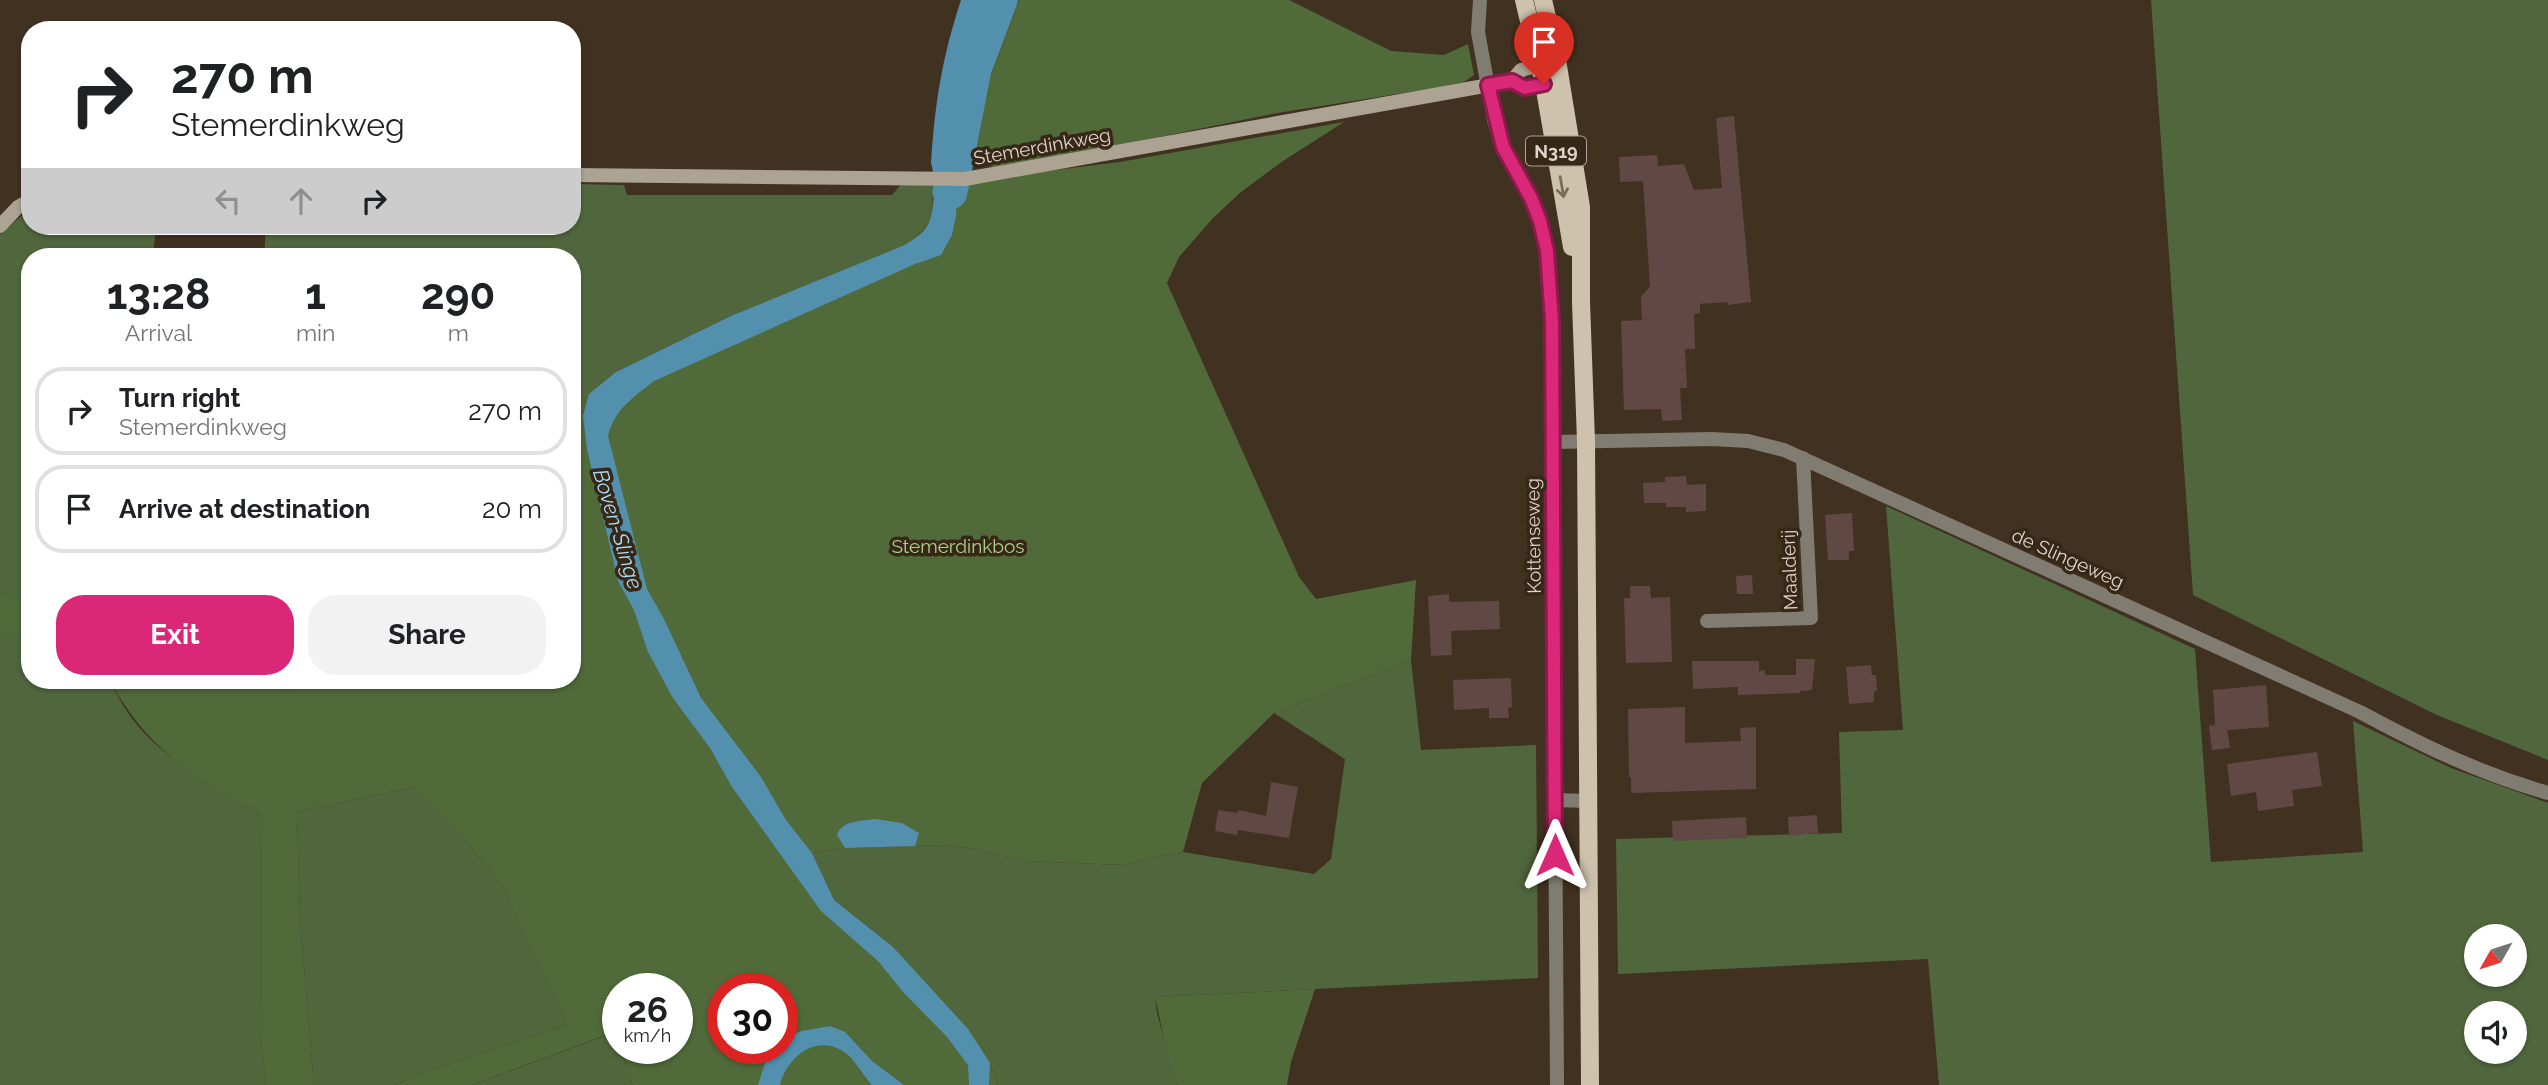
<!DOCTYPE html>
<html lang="en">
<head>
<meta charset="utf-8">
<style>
	:root { --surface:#fff; --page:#f2f2f2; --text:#202124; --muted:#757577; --line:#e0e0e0; --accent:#db2777 }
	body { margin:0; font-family:Raleway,sans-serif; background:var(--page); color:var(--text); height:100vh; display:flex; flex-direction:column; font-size:26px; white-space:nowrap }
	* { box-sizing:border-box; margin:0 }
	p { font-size:23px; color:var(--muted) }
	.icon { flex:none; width:38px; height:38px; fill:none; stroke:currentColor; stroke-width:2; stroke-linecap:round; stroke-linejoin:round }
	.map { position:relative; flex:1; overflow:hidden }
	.side { position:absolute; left:21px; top:248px; width:560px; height:441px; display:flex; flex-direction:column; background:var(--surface); border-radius:28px; box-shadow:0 2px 5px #0004 }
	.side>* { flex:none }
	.top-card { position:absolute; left:21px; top:21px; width:560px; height:214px; border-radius:28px; box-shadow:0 2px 5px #0004; background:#fff; color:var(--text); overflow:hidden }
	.needle { width:46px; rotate:231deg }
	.fabs { position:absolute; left:2464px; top:924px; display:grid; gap:14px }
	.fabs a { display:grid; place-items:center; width:63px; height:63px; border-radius:50%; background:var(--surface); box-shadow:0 2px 5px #0004; font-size:35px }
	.speed { position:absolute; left:602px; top:973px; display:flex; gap:14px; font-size:35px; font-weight:700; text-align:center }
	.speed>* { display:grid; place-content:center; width:91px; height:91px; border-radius:50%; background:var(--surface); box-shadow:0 2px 5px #0004; line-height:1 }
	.speed small { font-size:18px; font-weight:400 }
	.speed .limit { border:10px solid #d22; background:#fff; color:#111 }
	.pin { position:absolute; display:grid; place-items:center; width:60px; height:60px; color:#fff; margin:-72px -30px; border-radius:50% 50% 50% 0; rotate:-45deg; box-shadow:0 0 7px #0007 }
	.pin .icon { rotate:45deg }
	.me { position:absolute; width:77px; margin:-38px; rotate:0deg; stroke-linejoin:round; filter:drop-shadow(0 0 5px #0008) }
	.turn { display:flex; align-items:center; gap:24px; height:147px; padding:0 35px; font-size:32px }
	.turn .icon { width:91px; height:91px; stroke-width:2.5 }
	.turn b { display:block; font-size:49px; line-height:60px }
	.lanes { display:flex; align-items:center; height:66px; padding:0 35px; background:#0003; justify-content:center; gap:35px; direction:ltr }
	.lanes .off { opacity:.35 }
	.eta { display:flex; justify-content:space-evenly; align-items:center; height:119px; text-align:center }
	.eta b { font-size:42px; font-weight:700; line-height:49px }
	.primary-button { display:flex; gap:14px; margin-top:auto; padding:14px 35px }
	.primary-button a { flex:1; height:80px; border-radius:28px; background:var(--accent); color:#fff; font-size:28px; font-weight:700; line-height:80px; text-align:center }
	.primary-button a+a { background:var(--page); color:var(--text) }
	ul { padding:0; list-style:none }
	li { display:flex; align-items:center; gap:21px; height:88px; margin:0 14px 10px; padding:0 21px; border:4px solid var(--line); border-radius:28px }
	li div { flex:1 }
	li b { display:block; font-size:26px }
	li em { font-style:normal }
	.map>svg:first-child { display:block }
	.green { fill:#50673d; fill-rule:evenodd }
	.forest { fill:#516a3a; fill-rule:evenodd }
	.water { fill:#5390ae }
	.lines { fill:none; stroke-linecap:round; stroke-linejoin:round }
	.river { stroke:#5390ae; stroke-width:35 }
	.building { fill:#624845 }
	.street { stroke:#817c71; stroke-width:14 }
	.secondary { stroke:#ada393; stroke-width:14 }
	.primary { stroke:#cec2ad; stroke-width:18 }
	.oneway { stroke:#7b6d5a }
	.route-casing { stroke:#8e194d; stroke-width:18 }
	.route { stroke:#db2777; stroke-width:12 }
	.labels { text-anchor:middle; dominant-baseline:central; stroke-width:7; stroke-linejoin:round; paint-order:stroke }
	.shield { fill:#372716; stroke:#ada094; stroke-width:2 }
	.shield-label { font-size:18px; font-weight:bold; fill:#dfd4ca }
	.street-label { font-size:19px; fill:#dfd4ca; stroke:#372716 }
	.park-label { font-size:19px; fill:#abd389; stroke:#372716 }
	.water-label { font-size:21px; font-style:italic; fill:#a8dbf5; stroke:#372716 }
</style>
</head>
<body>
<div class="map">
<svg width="2548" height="1085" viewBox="0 0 2548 1085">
	<rect width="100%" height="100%" fill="#413120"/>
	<g class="green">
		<path d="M987 0H1020L993 71 970 116 969 168H958C960 110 963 54 987 0Z"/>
		<path d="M2151 0H2548V760L2437 715 2193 595Z"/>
		<path d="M903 182 934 185C930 219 934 224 905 245L733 315 616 372 583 416 585 431 572 432V257H264L266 226H572V184L624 185 627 195H892Z"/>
		<path d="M30 209V226H156L153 257H30V606L27 607 0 593V234Z"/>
		<path d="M1886 506 2195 649 2211 862 2363 852 2353 721 2451 768 2548 803V1085H1939L1928 959 1618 974 1616 839 1842 833 1839 732 1903 730ZM2476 936H2515V975H2476ZM2476 1013H2515V1052H2476Z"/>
		<path d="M0 634H30V681H110C115 690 120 701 126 710 156 756 210 782 256 810L262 816 261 1041 266 1085H0Z"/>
		<path d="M1411 660 1421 750 1536 745 1538 978 1155 997 1157 1013 1177 1085H998L990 1063 893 947 834 900 812 853 841 848 943 845 983 850 1025 861 1125 865 1148 858 1183 852 1314 874 1331 859 1345 759 1274 713Z"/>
		<path d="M413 787 465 839 504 889 535 948 563 1011 566 1025 415 1076 395 1085H314L300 920 297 812Z"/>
		<path d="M615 1032 618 1048H620L633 1085H472Z"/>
	</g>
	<g class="forest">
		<path d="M1020 0H1289L1391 51 1444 55 1468 44 1474 75 1464 82 1441 87 1277 113 1120 145 994 167 968 162 970 116 993 71Z"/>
		<path d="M1344 122 1283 161 1241 192 1213 218 1179 257 1167 283 1299 577 1316 599 1416 580 1411 660 1274 713 1202 783 1183 852 1148 858 1125 865 1024 861 983 850 943 845 841 848 812 853 834 900 893 947 968 1029 990 1063 998 1085H633L620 1048H677V989H618V1041L614 1032 472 1085H395L415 1076 566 1025 563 1011 504 889 465 839 413 787 297 812 300 920 314 1085H266L261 1041 262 817 256 810C190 775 147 748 110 681H572V432L584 431 583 416 589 394 616 372 733 315 899 247C923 232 929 230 933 200L958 186 1023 174 1120 162ZM723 989H782V1048H723Z"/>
		<path d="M0 593 30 606V634H0Z"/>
		<path d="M1315 989 1291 1062 1287 1085H1177L1169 1061 1155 997Z"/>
	</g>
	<g class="water">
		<path d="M961 0H987L970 50 961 97 956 216 952 235 941 255 915 264 654 381C633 398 615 408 608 436L647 589 664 619 701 698 761 777 786 820 812 853 834 900 893 947 968 1029 990 1063 989 1085H969L968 1065 947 1037 903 992 879 962 821 911 732 787 710 748 673 698 648 652 634 610 618 581 587 449 583 416 589 394 616 372 733 315 905 245C911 241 919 236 924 231 936 218 936 179 931 163 935 102 942 58 961 0Z"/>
		<path d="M875 819 902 823 919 833 915 846 845 848 837 835C842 820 862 821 875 819Z"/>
		<path d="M830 1026 845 1032 872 1061 904 1085H872C863 1075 854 1058 843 1051 814 1034 787 1058 780 1085H758L765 1063 776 1048H782L784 1038 802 1031Z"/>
	</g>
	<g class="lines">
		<path class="river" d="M950 192 974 69 1000 0"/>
	</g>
	<g class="building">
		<path d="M1734 116 1751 302 1728 305V302L1700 304V313L1694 314 1695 349H1685L1687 388H1680L1682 420 1662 421 1661 409 1624 410 1621 321 1642 320 1641 297 1650 286 1643 181 1620 182 1619 157 1657 155 1658 166 1684 164 1694 190 1722 188 1716 118Z"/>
		<path d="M1686 476 1687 485 1706 484V511L1686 512V507H1666V503H1644L1643 483 1665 482V477Z"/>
		<path d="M1852 513 1854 551H1849V560H1828L1825 515Z"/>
		<path d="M1752 575 1753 594H1737L1736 576Z"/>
		<path d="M1630 586H1650L1651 598 1670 597 1672 662 1626 663 1624 598H1630Z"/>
		<path d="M1449 594V602L1499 601 1500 629 1451 631 1452 655 1431 656 1428 596Z"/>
		<path d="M1796 659H1815L1812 690 1800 691V693L1738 695V687L1693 689 1692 661H1759V671L1765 670V675H1796Z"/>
		<path d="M1871 665 1872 675H1876L1877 691H1874V702L1849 704 1846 667Z"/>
		<path d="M1511 678 1512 707 1508 708 1509 718H1489V708L1454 710 1453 680Z"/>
		<path d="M2266 685 2269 727 2227 730 2230 748 2212 750 2209 726 2215 725 2213 690Z"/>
		<path d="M1685 707V743L1741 741 1740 728 1756 727V789L1631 793V777H1629L1628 709Z"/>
		<path d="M2317 752 2322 786 2292 790 2294 806 2258 811 2256 792 2231 796 2227 764Z"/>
		<path d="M1271 782 1298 787 1289 838 1238 830 1237 835 1215 831 1218 810 1238 813V810L1266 816Z"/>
		<path d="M1817 815 1818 833 1789 836 1788 817Z"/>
		<path d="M1746 817 1747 838 1673 841 1672 821Z"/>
	</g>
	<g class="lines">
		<g class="street">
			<path d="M1480 0 1478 32 1494 120 1503 147 1531 198 1540 221 1547 251 1552 321 1557 1085"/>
			<path d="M1553 442 1712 439 1748 441 1784 450 2360 712C2423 746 2479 773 2548 793"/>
			<path d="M1707 621 1811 618 1803 458"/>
			<path d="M1556 800 1588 801"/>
		</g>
		<g class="secondary">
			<path d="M1512 81 1521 70 1550 62"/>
			<path d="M572 175 965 179 1512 81 1525 88 1554 82"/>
			<path d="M0 226 18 207 30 200"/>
		</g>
		<g class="primary">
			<path d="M1524 0 1544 84 1572 247"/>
			<path d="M1543 0 1557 60 1581 207V302L1586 441 1590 1085"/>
		</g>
	</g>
	<defs><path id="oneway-shaft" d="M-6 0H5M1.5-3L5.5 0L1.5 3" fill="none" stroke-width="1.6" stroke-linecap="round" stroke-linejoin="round" transform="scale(1.75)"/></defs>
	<use class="oneway" href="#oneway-shaft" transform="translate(1562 187) rotate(80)"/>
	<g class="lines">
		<defs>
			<path id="route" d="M1544 84 1525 88 1512 81 1488 85 1503 147 1531 198 1540 221 1547 251 1552 321 1555 855"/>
		</defs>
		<use href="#route" class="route-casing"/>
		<use href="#route" class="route"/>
	</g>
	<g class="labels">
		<rect class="shield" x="1526" y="136.5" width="60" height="29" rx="5"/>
		<g class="shield-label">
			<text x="1556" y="151">N319</text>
		</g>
		<g class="street-label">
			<text transform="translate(1042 146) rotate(-10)">Stemerdinkweg</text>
			<text transform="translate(1533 536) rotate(-91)">Kottenseweg</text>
			<text transform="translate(2068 558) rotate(24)">de Slingeweg</text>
			<text transform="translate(1789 570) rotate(-92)">Maalderij</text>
		</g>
		<g class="park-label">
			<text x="958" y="546">Stemerdinkbos</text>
		</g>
		<g class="water-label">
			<text transform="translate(618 529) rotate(73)">Boven-Slinge</text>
		</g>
	</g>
</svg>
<div class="fabs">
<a><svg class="needle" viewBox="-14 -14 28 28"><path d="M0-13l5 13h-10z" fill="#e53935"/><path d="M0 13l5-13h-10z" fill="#757577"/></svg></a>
<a><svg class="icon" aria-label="sound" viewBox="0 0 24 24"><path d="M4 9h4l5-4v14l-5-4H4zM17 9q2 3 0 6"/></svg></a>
</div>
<div class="speed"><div>26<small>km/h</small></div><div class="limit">30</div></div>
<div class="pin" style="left:1544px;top:84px;background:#d93025"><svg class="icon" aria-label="arrive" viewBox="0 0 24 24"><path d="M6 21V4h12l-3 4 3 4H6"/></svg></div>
<svg class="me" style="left:1555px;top:855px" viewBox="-20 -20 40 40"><path d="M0-17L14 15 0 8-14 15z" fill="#db2777" stroke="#fff" stroke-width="4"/></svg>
<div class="top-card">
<div class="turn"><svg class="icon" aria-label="right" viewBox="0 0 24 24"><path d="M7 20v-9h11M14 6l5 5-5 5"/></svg><div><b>270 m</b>Stemerdinkweg</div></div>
<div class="lanes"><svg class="icon off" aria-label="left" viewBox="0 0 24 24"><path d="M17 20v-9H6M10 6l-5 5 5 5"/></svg><svg class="icon off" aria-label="ahead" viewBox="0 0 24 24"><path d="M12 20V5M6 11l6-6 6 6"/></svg><svg class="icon" aria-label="right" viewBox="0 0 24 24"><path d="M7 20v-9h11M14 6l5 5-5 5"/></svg></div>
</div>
<section class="side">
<div class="eta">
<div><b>13:28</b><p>Arrival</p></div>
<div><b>1</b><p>min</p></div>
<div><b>290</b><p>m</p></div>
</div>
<ul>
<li><svg class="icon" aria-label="right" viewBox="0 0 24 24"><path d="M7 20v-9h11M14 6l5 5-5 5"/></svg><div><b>Turn right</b><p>Stemerdinkweg</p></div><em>270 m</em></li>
<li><svg class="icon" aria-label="arrive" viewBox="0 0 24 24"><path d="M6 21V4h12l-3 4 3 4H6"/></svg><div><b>Arrive at destination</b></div><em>20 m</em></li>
</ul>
<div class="primary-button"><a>Exit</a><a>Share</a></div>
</section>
</div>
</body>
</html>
